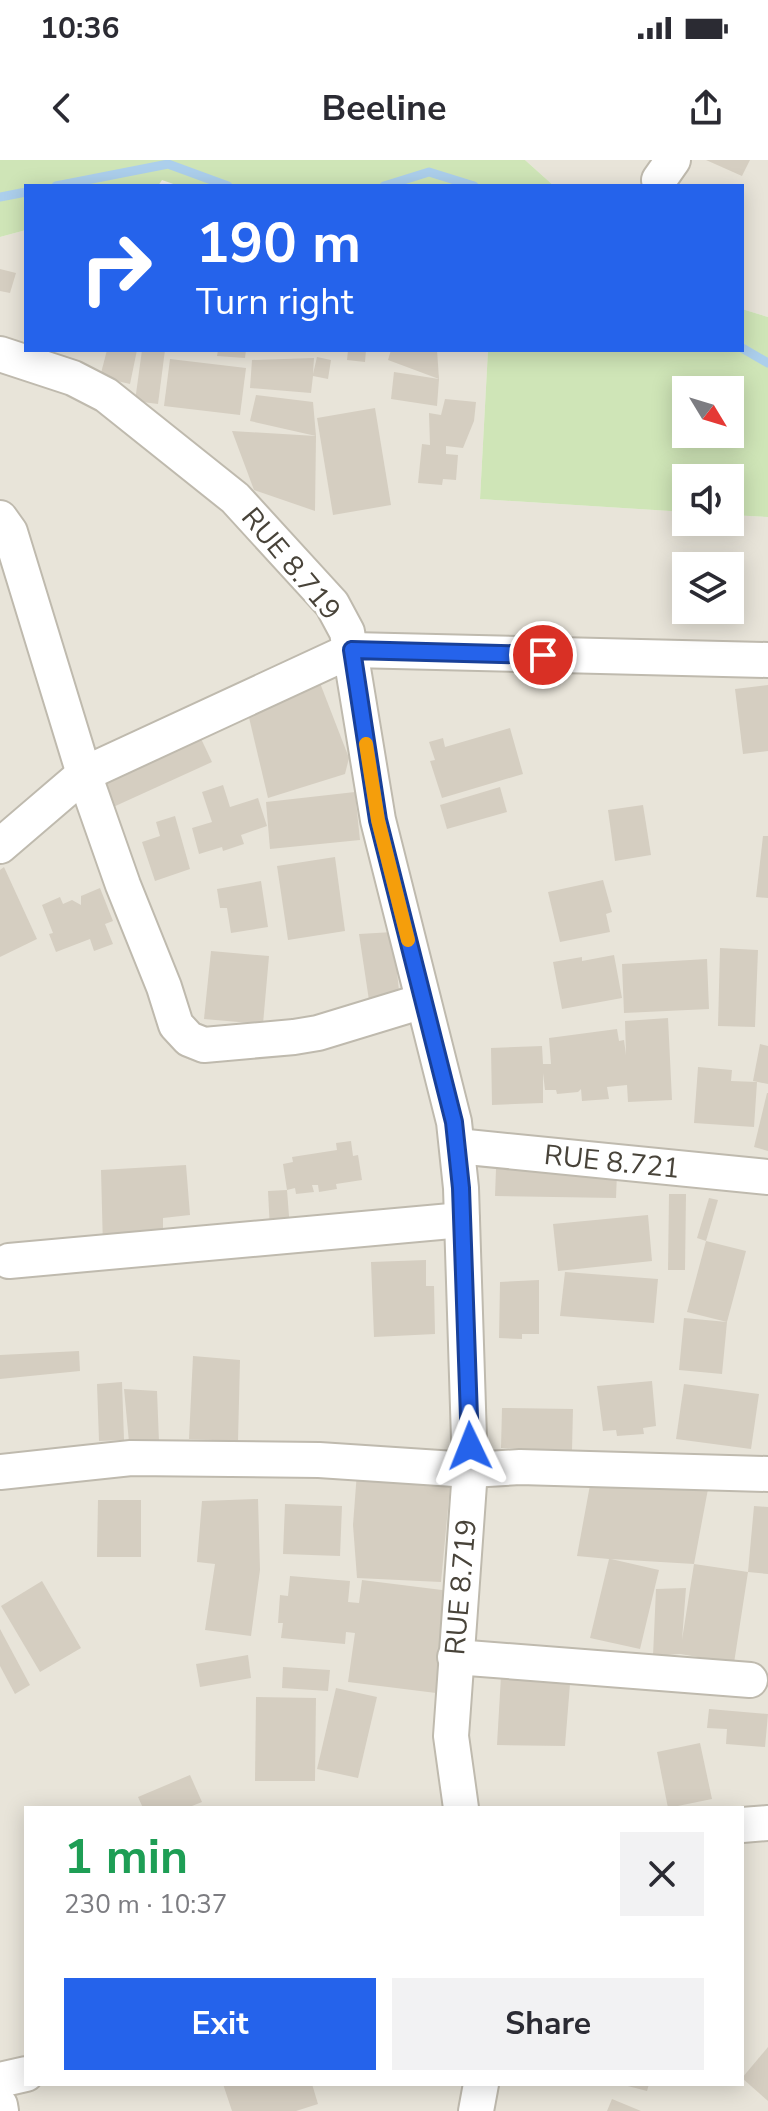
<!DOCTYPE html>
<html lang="en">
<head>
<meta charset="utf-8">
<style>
	:root { --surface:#fff; --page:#f2f2f3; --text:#2b2b33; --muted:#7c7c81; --accent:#2563eb }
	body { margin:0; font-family:"Nunito Sans",sans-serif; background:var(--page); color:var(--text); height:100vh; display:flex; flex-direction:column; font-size:30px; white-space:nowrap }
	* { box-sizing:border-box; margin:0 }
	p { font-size:26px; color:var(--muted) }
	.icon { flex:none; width:44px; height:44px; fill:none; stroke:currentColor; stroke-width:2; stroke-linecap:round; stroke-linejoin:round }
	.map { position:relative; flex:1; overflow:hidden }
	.details { position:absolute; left:24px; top:1646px; width:720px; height:280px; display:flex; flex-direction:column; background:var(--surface); border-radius:0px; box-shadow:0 4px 20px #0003 }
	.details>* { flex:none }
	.top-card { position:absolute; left:24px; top:24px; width:720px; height:168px; border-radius:0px; box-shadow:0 4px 20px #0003; background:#2563eb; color:#fff; overflow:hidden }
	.needle { width:52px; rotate:128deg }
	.tools { position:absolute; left:672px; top:216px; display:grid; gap:16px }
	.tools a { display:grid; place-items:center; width:72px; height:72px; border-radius:0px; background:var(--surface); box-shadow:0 4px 20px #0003; font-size:40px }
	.pin { position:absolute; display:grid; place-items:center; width:68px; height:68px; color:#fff; margin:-34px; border:4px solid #fff; border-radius:50%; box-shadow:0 2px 8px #0007 }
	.me { position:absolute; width:88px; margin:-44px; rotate:358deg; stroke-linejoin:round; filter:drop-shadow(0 0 6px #0008) }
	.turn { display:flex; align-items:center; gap:28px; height:168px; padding:0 40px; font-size:36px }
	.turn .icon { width:104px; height:104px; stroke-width:2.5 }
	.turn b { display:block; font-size:56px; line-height:68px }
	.round { display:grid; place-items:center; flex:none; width:84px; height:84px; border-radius:0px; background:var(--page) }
	.headline { display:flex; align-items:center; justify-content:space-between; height:136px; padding:0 40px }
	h1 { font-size:48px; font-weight:700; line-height:60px; color:#1e9e55 }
	.cta { display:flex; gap:16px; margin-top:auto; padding:16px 40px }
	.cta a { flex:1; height:92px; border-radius:0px; background:var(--accent); color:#fff; font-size:32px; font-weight:700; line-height:92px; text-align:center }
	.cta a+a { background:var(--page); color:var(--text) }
	.status { display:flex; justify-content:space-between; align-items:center; height:56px; padding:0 40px; background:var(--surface); direction:ltr }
	.status svg { height:22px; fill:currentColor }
	header { display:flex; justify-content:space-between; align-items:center; height:104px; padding:0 40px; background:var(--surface); font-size:36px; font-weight:700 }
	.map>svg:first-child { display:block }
	.residential { fill:#e8e4d9; fill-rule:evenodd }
	.green { fill:#cfe5b7; fill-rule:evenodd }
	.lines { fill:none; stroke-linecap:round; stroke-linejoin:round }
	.stream { stroke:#accfec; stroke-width:9 }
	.building { fill:#d5cec1 }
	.minor-casing { stroke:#bfbaae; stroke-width:38 }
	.minor { stroke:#fff; stroke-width:34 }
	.route-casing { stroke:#184099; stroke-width:20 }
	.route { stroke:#2563eb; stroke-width:14 }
	.slow { stroke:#f59e0b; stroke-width:14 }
	.labels { text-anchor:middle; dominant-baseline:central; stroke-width:7; stroke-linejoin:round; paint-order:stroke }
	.street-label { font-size:28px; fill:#484339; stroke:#fff }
</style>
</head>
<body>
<div class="status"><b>10:36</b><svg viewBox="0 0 49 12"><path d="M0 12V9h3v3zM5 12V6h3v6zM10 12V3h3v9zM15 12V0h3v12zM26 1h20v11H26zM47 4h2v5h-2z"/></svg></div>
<header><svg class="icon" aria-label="back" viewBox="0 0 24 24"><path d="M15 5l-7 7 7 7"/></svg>Beeline<svg class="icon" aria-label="share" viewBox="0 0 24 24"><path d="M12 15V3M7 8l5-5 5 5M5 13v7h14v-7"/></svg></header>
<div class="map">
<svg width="768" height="1951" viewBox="0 0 768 1951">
	<rect width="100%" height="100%" fill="#f4f2eb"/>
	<g class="residential">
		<path d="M525 0H768V157L742 149V26H554Z"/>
		<path d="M26 70V190H488L480 339 686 352V362H730V355L768 357V1951H0V77ZM686 406H730V450H686ZM26 1648H742V1924H26Z"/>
	</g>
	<g class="green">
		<path d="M0 0H525L554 26H179L162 20 158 26H26V70L0 77Z"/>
		<path d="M742 149 768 157V357L730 355V318H686V352L480 339 488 190H742ZM686 230H730V274H686Z"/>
	</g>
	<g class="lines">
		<g class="stream">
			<path d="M56 26 168 4 228 26"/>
			<path d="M384 26 429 12 474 26"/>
			<path d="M0 37 26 32"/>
			<path d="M742 188 768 203"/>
		</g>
	</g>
	<g class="building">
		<path d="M706 0H750L742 16Z"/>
		<path d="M0 109 16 113 10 133 0 131Z"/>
		<path d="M107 190H137L130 224 100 217Z"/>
		<path d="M142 190H165L158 244 135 241Z"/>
		<path d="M218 190H246L245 198 217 196Z"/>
		<path d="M348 190H366L365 202 347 200Z"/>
		<path d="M391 190H437L439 219 388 200Z"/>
		<path d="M317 197 331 200 328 219 313 216 311 233 250 228 252 200 314 198 313 214Z"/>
		<path d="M170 199 246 208 240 255 164 246Z"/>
		<path d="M394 212 439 219 437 246 391 239Z"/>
		<path d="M256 235 313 242 316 276 250 261Z"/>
		<path d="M445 239 476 242 474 261 463 288 446 286V294L458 295 456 320 443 319 442 325 418 323 422 284 430 285 429 253 441 255Z"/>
		<path d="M375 248 391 345 333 355 317 258Z"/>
		<path d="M232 271 316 276 315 351 254 330Z"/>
		<path d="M320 523 349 598 345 614 268 638 247 549Z"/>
		<path d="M768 525V591L743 594 735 529Z"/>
		<path d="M196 568 212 602 111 648 96 614Z"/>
		<path d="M510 568 523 614 442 638 430 601 435 600 429 582 443 578 445 587Z"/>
		<path d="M223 625 230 647 258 638 267 666 241 675 244 684 223 691 222 687 199 694 192 668 212 662 202 632Z"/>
		<path d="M500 627 507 652 447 669 440 645Z"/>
		<path d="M355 632 360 680 270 689 266 642Z"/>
		<path d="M643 645 651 695 615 701 608 650Z"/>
		<path d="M175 656 190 709 155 721 142 682 160 676 156 662Z"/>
		<path d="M763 676H768V738L756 737Z"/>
		<path d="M335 697 345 771 288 780 277 706Z"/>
		<path d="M4 707 37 779 0 797V710Z"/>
		<path d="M603 720 612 752 606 754 610 772 560 782 548 732Z"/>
		<path d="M261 721 268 767 231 773 227 748H220L217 729Z"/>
		<path d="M100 728 113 761 105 764 113 784 94 791 90 779 56 792 49 774 53 773 42 745 60 737 63 744 72 740 81 745V736Z"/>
		<path d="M393 772 400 841 370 847 359 774Z"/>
		<path d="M720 788 758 790 755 867 718 866Z"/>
		<path d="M211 791 269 796 263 864 204 859Z"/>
		<path d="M614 795 622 838 562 849 553 802 582 797V801Z"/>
		<path d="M707 799 709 849 624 853 622 804Z"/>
		<path d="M668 858 672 940 628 942 627 925 607 927 609 939 582 941 581 929 578 932 557 934 556 930H545L543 913V943L492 945 491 888 542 886 543 904H551L549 878 617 869 619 881 624 880 626 895 625 861Z"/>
		<path d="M760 884 768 886V924L753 921Z"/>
		<path d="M698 907 732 910 731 921 757 922 754 967 694 963Z"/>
		<path d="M767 933H768V991L754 987Z"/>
		<path d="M351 981 353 996 358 995 362 1020 336 1024 337 1029 319 1032 318 1025H312L314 1032 296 1034 295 1028 287 1030 283 1004 293 1002 292 997 337 990 336 983Z"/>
		<path d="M186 1005 190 1055 163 1058V1088H103L101 1010Z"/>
		<path d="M496 1009 617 1013 616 1038 495 1036Z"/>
		<path d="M287 1030 290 1069 270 1070 268 1031Z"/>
		<path d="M669 1034H686L685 1110H668Z"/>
		<path d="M709 1038 718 1040 706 1081 697 1078Z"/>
		<path d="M648 1055 652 1101 558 1111 553 1064Z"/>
		<path d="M706 1081 746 1091 727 1162 722 1214 679 1210 684 1158 727 1162 687 1152Z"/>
		<path d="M426 1100V1126H434L435 1174 374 1177 371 1102Z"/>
		<path d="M565 1112 658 1119 654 1163 560 1156Z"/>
		<path d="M539 1120V1174H522V1179L499 1178 500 1122Z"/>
		<path d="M79 1191 80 1211 0 1219V1195Z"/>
		<path d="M193 1196 240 1200 238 1281 189 1279Z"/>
		<path d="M652 1221 656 1266 643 1268 644 1274 617 1276 616 1270 603 1271 597 1226Z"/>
		<path d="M122 1222 124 1280 99 1281 97 1224Z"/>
		<path d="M684 1224 759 1234 751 1289 676 1279Z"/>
		<path d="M124 1229 157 1231 159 1282H129Z"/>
		<path d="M502 1248 573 1249 572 1290 501 1288Z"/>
		<path d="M357 1312 450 1327 441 1422 357 1418 353 1365Z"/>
		<path d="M590 1325 708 1329 694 1404 611 1399 659 1410 640 1489 590 1478 609 1399 577 1396Z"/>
		<path d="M258 1339 260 1410 251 1476 205 1470 215 1404 197 1402 202 1341Z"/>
		<path d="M98 1340H141V1397H97Z"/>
		<path d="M285 1344 342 1346 340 1396 283 1394Z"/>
		<path d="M754 1346 768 1347V1414L748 1412Z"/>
		<path d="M694 1404 748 1412 734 1503 680 1494 653 1496 656 1429 686 1428 682 1480Z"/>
		<path d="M290 1416 350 1421 348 1442 359 1443 362 1420 450 1431 436 1533 348 1522 355 1473 346 1472 345 1484 281 1478 283 1463H278L280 1435 288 1436Z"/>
		<path d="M42 1421 81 1488 40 1512 1 1446Z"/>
		<path d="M0 1469 30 1525 15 1534 0 1506Z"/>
		<path d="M248 1495 251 1518 200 1527 196 1504Z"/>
		<path d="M283 1507 330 1510 328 1531 282 1528Z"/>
		<path d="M501 1516 570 1524 565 1586 497 1585Z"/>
		<path d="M336 1528 377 1537 358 1618 317 1609Z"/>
		<path d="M256 1537 316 1538 315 1621H255Z"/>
		<path d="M709 1549 768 1554 765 1587 726 1584 727 1569 707 1568Z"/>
		<path d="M700 1583 712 1639 668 1648 657 1592Z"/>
		<path d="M190 1615 202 1642 187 1648H143L138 1637Z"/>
		<path d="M768 1887V1941L742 1918Z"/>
		<path d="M223 1924H312L318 1944 296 1951H232Z"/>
		<path d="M620 1924H649L647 1931Z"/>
		<path d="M612 1939 641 1951H607Z"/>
	</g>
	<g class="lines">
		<defs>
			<g id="minor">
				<path d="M659 20 673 0"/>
				<path d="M0 194 73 218 106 235 235 338 332 444 347 472 378 660 454 962 461 1028 470 1310 451 1576 461 1648"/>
				<path d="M0 358 10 372 84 614 123 725 164 827 176 865 189 879 204 885 294 877 318 873 423 841"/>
				<path d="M0 686 84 614 352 490 768 500"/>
				<path d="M457 986 768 1017"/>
				<path d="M9 1101 462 1060"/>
				<path d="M0 1312 131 1298 319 1300 470 1310 520 1307 768 1314"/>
				<path d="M455 1497 750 1520"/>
				<path d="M742 1665 768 1663"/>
				<path d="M0 1920 26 1914"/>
				<path d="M0 1945 1 1951"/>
				<path d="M476 1951 481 1924"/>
			</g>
		</defs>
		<use href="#minor" class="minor-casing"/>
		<use href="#minor" class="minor"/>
	</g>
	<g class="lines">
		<defs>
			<path id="route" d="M470 1286 461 1028 454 962 378 660 352 490 543 495"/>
		</defs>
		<use href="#route" class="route-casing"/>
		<use href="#route" class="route"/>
		<path class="slow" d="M366 584 378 660 408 780"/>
	</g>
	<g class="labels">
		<g class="street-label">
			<text transform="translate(291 404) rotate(50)">RUE 8.719</text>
			<text transform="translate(612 1002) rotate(6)">RUE 8.721</text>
			<text transform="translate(461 1427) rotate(-85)">RUE 8.719</text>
		</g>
	</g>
</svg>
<div class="tools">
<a><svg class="needle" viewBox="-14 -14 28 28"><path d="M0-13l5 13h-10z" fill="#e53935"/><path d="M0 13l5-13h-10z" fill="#7c7c81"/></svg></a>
<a><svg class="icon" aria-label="sound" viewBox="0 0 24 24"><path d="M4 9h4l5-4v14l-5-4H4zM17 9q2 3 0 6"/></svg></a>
<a><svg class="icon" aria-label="layers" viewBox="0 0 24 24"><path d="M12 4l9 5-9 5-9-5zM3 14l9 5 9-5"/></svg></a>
</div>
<div class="pin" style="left:543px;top:495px;background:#d93025"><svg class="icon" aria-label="arrive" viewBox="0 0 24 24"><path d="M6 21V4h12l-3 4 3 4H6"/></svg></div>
<svg class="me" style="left:470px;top:1286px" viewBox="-20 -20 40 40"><path d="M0-17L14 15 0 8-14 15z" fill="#2563eb" stroke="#fff" stroke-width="4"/></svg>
<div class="top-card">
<div class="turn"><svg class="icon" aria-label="right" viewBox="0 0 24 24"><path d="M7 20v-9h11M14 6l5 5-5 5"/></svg><div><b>190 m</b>Turn right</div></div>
</div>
<section class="details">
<div class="headline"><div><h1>1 min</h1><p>230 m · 10:37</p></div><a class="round"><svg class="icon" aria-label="close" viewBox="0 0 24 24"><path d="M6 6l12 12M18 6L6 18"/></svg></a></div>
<div class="cta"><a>Exit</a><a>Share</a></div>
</section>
</div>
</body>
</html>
